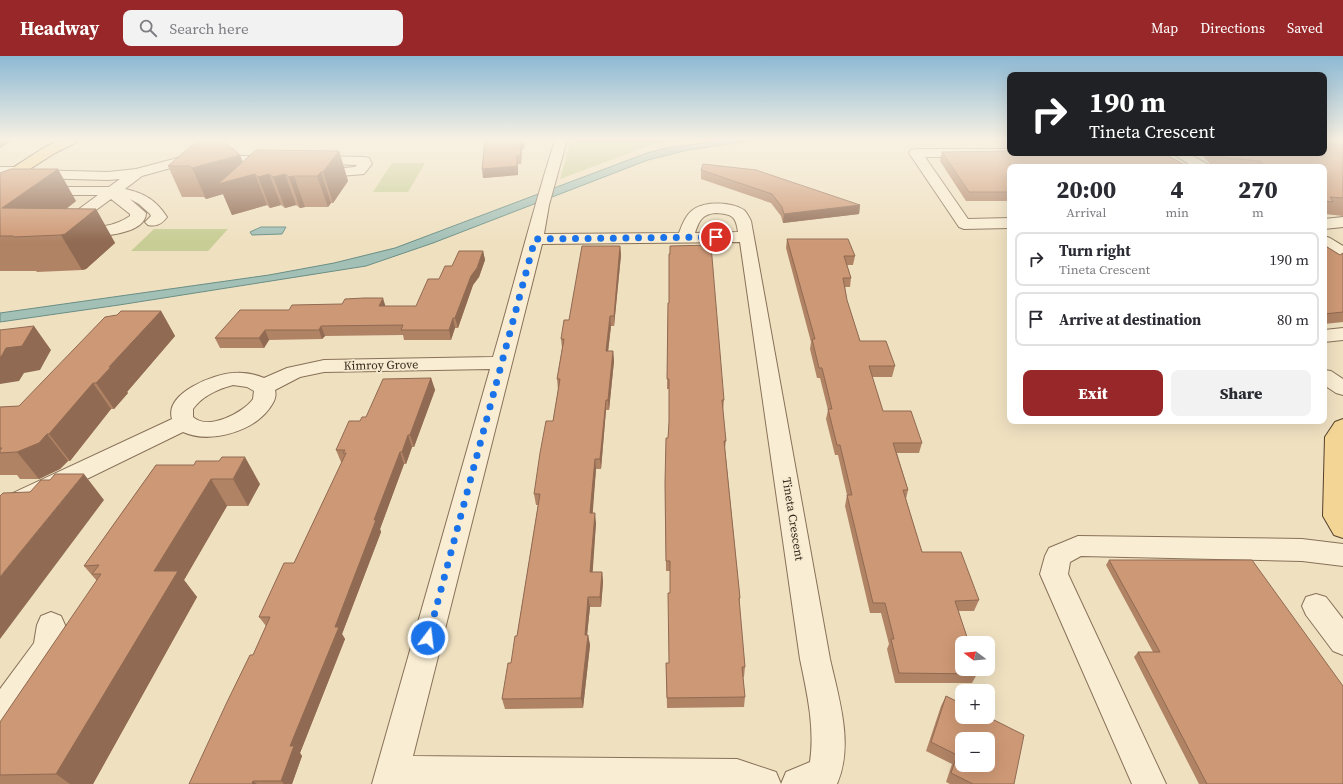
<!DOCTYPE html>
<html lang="en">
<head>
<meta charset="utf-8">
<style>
	:root { --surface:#fff; --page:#f2f2f3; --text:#2b2b33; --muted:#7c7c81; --line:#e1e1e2; --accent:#982729 }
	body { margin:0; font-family:"Source Serif 4",serif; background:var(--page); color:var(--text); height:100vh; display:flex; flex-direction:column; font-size:15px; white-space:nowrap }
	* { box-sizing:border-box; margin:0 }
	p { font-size:13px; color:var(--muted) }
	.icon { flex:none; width:22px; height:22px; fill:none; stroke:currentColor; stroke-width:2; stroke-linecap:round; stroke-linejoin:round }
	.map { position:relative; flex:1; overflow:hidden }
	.drawer { position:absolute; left:1007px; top:108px; width:320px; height:260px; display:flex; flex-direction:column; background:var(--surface); border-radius:8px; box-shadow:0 4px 16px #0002 }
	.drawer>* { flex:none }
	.top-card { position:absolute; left:1007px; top:16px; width:320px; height:84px; border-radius:8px; box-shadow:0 4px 16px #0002; background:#202124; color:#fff; overflow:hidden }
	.needle { width:26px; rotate:286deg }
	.fabs { position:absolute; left:955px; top:580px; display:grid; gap:8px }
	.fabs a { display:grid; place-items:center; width:40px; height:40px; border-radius:8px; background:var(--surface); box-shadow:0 4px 16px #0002; font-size:20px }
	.pin { position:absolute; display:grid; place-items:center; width:34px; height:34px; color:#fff; margin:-17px; border:2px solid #fff; border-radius:50%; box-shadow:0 1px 4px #0007 }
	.me { position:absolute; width:44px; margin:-22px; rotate:15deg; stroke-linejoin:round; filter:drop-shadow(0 0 3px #0008) }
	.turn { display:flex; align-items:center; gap:14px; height:84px; padding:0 16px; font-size:18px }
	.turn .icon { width:52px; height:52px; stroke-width:2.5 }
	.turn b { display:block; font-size:28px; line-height:34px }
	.eta { display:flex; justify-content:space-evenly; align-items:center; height:68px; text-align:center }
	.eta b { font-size:24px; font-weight:800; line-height:28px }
	.primary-button { display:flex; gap:8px; margin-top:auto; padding:8px 16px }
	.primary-button a { flex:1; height:46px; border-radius:8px; background:var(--accent); color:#fff; font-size:16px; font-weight:800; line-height:46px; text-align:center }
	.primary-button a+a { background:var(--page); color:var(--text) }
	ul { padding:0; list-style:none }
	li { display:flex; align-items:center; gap:12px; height:54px; margin:0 8px 6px; padding:0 8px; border:2px solid var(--line); border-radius:8px }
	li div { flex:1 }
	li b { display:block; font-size:15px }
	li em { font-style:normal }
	header { display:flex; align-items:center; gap:24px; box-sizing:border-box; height:56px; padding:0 20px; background:var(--accent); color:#fff }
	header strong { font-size:19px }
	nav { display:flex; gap:22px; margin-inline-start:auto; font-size:14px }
	.search { width:280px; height:36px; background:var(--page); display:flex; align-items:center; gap:10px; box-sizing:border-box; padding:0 14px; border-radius:8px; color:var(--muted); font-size:15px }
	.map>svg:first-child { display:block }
	.green { fill:#c7cd94 }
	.water { fill:#a3c0b7; stroke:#6a8e85 }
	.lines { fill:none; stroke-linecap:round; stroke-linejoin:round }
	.minor-casing { stroke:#887158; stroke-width:2 }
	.major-casing { stroke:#553f2c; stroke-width:2 }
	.minor { fill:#f9edd3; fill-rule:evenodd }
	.major { fill:#f3d596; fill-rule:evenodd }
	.wall { fill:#b08365 }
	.shaded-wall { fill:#906a52 }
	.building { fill:#cd9875; stroke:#906a52; fill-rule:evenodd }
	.route { stroke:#1a73e8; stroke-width:7; stroke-dasharray:0 12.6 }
	.labels { text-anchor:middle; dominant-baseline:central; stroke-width:3.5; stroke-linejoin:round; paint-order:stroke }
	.street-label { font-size:12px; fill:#37291c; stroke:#f6ead0 }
</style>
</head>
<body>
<header>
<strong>Headway</strong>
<div class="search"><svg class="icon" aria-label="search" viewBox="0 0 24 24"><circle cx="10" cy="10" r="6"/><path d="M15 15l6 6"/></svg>Search here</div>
<nav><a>Map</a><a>Directions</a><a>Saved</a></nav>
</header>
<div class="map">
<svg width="1343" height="728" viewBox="0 0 1343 728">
	<rect width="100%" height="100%" fill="#efe0c0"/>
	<g class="green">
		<path d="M571 84H681L648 90 560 123Z"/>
		<path d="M392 107H425L408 136H373Z"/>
		<path d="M154 173H228L208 195H131Z"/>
	</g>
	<g class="water">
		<path d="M724 84H754L688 94 648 104 433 187 366 210 119 249 0 266V257L269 219 334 207 395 192 647 97 666 92Z"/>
		<path d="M261 171H286L282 178 252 179 250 176Z"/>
	</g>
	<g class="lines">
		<defs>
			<g id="minor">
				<path d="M555 84H567L549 149 544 178 679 177C682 169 686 158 694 153 706 145 732 146 744 154 747 157 749 161 751 165L830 603C839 643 854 689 837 728H372L490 313 324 316 300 321 275 334C277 342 273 347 269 353 252 376 209 388 183 376L9 461 0 464V443L172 363C164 337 214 318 233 317 243 316 255 318 264 322L287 312 324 304 493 301C514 229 532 156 555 84ZM716 157C732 158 736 160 738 176L695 177C699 165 702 158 716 157ZM740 186 800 603C807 637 815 671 810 706L786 716 781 728 776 716 737 703 413 700 542 188ZM233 329 247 331 254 335 253 343C243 357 208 375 193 361V353C202 340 218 333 233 329Z"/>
				<path d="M916 93H1010V97H1017L1015 100 1010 101H925L968 163 1010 162V172L964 173 959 171 909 97 911 94Z"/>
				<path d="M1172 97H1188L1207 108 1209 111H1193Z"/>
				<path d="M185 100H275L280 101 282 104 280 107 275 108H185L142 120 125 133C144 137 156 144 167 161 162 168 156 171 148 169L145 166 151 160 150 158 139 148 130 143 146 157C146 182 81 183 64 178L62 175 61 167 64 164 98 139H42L37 138 35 135 37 132 42 131H109L120 123 108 124 33 122 17 119H0V111H17L33 114 108 116 136 113ZM111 143 130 158V160C114 171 97 172 77 171V168Z"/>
				<path d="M311 100 364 101 369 102 372 108 364 118 316 122 311 121 309 118 311 115 355 111 357 109 306 107 304 104 306 101Z"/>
				<path d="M1343 161V171L1324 173V163Z"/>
				<path d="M1324 180 1330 182 1343 190V202L1337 200 1324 192Z"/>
				<path d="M1343 272V284L1324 286V274Z"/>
				<path d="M1324 314 1331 315 1343 323V339L1336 337 1324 329Z"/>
				<path d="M1078 480 1302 483 1343 488V510L1302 505 1081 500 1070 506 1068 518 1166 728H1132L1040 518 1045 500 1049 492Z"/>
				<path d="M1316 538 1326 541 1343 563V599L1333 595 1306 559 1302 550 1306 541Z"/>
				<path d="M51 556 61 560 65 569 63 591 58 600 11 670 0 674V633L34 587 37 569 41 560Z"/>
			</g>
			<g id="major">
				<path d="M60 84H77L75 87 55 97 5 129 0 130V120L45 91Z"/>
				<path d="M1343 363V482L1334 479 1323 460 1325 381 1335 366Z"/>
			</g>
		</defs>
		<use href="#minor" class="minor-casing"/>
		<use href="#major" class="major-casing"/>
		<use href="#minor" class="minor"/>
		<use href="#major" class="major"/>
	</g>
	<g class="wall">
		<path d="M485 84H525L524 93H522L521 108H518V119L483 122Z"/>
		<path d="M1343 84V160L1325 158 1324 160V111H1212L1201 97H1324Z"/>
		<path d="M339 95 348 125 333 147H331L328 151H305L300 152 296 149 285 152 281 149 270 152 267 149 232 159 223 138 206 143 204 141H182L168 110 243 105Z"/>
		<path d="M942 96 1010 111V145H966L940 105Z"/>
		<path d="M701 114 860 149 859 158 783 167 781 160 771 147 701 123Z"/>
		<path d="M0 117 76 145 66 153H96L115 187 86 213 82 214 37 216 36 215H0Z"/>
		<path d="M787 183 855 200 853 209H847L851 222 850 231H845L847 244 860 285 895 310 892 321H872L883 355 922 387 919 397H897L908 434 906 443 922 496 979 544 974 555H959L962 587 977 618 972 627H895L887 593 889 588 881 557H870L845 450 847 439 838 399H835L826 363 828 354 820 322H817L810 293 811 286 786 192Z"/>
		<path d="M1324 189 1340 199 1343 197V266L1324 268Z"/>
		<path d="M620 190 621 199 614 270H611L608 295H613L614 305 609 354H606L601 413H596L592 457 596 467 592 516H602L603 526 601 551H590L587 579H588L590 589 583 652 505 653 502 643 511 607 517 580 538 449H536L534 438 553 365 558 334 557 323 562 292 561 283 569 264Z"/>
		<path d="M670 190 724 344 723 355 726 385 725 392 740 542 739 549 745 611 744 621H743L745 641 744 651 667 652 666 607H669L670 537V515H666L665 427 669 367V333H667L668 247H669Z"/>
		<path d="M483 195 485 204 479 221 473 229 458 272H455L451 284H404L403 279 325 280 322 283 269 284 264 292H220L215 282 289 254 386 250H416L439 223 452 210Z"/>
		<path d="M161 255 175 280 127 336 128 337 114 353H111L70 405H68L60 413 39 423H20L17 419H0V351L19 350Z"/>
		<path d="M431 322 435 334 414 391H412L406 408H404L380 473 381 476 342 578 345 583 300 697 302 700 292 728H189L253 599 266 570 259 561 294 507 342 406H341L336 394 360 365Z"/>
		<path d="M156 409 260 428 248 450H227L184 524 197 541 93 728H0V666L97 525 84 510Z"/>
		<path d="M1109 504 1343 728H1199L1134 601 1138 596H1153L1106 509Z"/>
		<path d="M946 640 1014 728H950L946 726 952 708 926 695 941 650Z"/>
	</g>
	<g class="shaded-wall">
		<path d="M0 84H14L0 92Z"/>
		<path d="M525 84 524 93 523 85Z"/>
		<path d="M521 85 522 93 521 108 520 100Z"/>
		<path d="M339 95 348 125 333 147 323 116Z"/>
		<path d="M240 99 249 120 255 118 267 149 232 159 223 138 206 143 192 112Z"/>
		<path d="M517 100 518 108V119L483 122 482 113Z"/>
		<path d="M58 113 76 145 32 180 2 152Z"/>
		<path d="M321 116 331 147 328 151 317 120Z"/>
		<path d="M269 118 281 149 270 152 258 121Z"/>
		<path d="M285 118 296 149 285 152 273 121Z"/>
		<path d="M294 120 305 151 300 152 289 121Z"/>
		<path d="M860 149 859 158 783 167 784 158Z"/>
		<path d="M96 153 115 187 86 213 82 214 61 179Z"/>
		<path d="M620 190 621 199 614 270V260Z"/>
		<path d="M483 195 485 204 479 221 473 229 458 272 455 262 471 220Z"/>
		<path d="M383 242 386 252 379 250Z"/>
		<path d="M161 255 175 280 127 336 128 337 114 353 96 327 109 311Z"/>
		<path d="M610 260 611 270 607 305 606 295Z"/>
		<path d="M453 262 455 272 451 284 449 274Z"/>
		<path d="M34 270 51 294 40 314 24 317 19 325 0 328V301L6 292Z"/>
		<path d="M321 270 325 280 322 283 319 274Z"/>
		<path d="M265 274 269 284 264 292 259 282Z"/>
		<path d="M613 295 614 305 609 354 608 344Z"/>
		<path d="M431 322 435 334 414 391 410 379Z"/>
		<path d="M93 327 111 353 70 405 49 378Z"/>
		<path d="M606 344V354L601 413 600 403Z"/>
		<path d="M47 378 68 405 60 413 39 423 17 396Z"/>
		<path d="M408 379 412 391 406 408 402 396Z"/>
		<path d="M400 396 404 408 380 473 381 476 342 578 345 583 300 697 302 700 292 728H284L281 725 290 690 374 464Z"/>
		<path d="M245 401 260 428 248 450 233 423Z"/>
		<path d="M595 403 596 413 592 467 590 457Z"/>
		<path d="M84 418 104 444 0 583V521Z"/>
		<path d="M211 423 227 450 184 524 197 541 93 728H70L56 718 154 515Z"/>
		<path d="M595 457 596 467 592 526 590 516Z"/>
		<path d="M602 516 603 526 601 551 600 541Z"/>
		<path d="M588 541 590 551 586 589 585 579Z"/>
		<path d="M588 579 590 589 583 652 581 642Z"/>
		<path d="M253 725 257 728H252Z"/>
	</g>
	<g class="building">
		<path d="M485 84H523L521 85 520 100H517V110L482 113Z"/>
		<path d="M1324 84H1343V142L1330 141 1333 146 1324 145V111H1266L1260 105 1225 102 1221 97H1324Z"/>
		<path d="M225 86 240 99 192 112 190 110H168L191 90 198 87Z"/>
		<path d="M256 94 339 95 323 116H321L317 120H294L289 121 285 118 273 121 269 118 258 121 255 118 218 128Z"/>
		<path d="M1010 95V97H1163L1188 111H1010V136H969L942 96Z"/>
		<path d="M703 108 756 114 860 149 784 158 782 151 772 138 701 114Z"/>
		<path d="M11 113H58L2 152 96 153 65 178 61 179 14 181 13 180H0V117Z"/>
		<path d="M787 183H848L855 200H844L851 222H843L847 244 860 285H886L895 310H869L883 355H911L922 387H893L908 434H903L922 496H961L979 544 955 545 969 587H962V613H976L977 618 899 617 891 583H894L885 547H873L847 439H852L840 389H837L828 353H832L822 312H819L812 283H815Z"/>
		<path d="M711 189 724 344H722L726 385H724L740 542H739L745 611H742L745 641 667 642 666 607H669L668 537H670V505H666L665 427 666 382H668L669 366V323H667L668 247H669V198H670V190Z"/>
		<path d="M1324 189 1340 199 1343 197V256L1324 258Z"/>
		<path d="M582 190H620L614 260H610L606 295H613L608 344H606L600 403H595L590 457H595L590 516H602L600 541H588L585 579H588L581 642 502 643 508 607H511L515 580H517L540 438H534L540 397 546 365H553L560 323H557L564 283H561L564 264H569Z"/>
		<path d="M459 195H483L477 212 471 220 455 262H453L449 274H401L403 269 321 270 319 274H265L259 282H215L240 254H289L292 249 342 248 345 243 364 242H383L379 250H416L428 223H439L445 210H452Z"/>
		<path d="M121 255H161L109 311H111L96 327H93L49 378H47L39 387 17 396 0 397V394L2 392H0V351L19 350 105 261 117 259Z"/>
		<path d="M34 270 22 290 6 292 1 301H0V274Z"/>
		<path d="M431 322 410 379H408L402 396H400L374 464H376L335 571H339L290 690H294L281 725H253L252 728H189L227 646 250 599H253L270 561H259L284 507H294L346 397H343L345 394H336L349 365H360L362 361H366L383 323Z"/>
		<path d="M222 401H245L233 423H211L154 515H178L56 718 0 719V666L101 518H92L99 509 84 510 156 409H194L196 405H219Z"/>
		<path d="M55 418H84L0 521V440L3 437 30 436 41 424H50Z"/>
		<path d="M1109 504H1252L1343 630V728H1207L1138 596H1160Z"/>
		<path d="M946 640 962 648V661H988L1024 679 1014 728H973L951 717 957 699 931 686ZM962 683H988V709H962Z"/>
	</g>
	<linearGradient id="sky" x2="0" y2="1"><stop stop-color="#8cb9d4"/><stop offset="0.45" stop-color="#f8f1e3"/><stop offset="1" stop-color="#f8f1e3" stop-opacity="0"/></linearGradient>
	<rect width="1343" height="186" fill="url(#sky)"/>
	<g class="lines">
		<path class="route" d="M428 582 535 183 716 181"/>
	</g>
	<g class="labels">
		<g class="street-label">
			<text transform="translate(381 309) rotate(-1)">Kimroy Grove</text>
			<text transform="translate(793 463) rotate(81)">Tineta Crescent</text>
		</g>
	</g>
</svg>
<div class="fabs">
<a><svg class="needle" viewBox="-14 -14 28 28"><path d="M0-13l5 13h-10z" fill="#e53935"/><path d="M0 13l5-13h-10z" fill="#7c7c81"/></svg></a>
<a>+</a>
<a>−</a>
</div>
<div class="pin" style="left:716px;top:181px;background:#d93025"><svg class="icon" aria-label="arrive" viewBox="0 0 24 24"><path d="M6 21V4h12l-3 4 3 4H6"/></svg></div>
<svg class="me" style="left:428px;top:582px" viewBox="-20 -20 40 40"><circle r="17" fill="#1a73e8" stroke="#fff" stroke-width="3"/><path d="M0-11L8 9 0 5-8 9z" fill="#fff"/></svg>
<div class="top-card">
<div class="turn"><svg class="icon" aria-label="right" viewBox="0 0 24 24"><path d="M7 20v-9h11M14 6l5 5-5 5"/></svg><div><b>190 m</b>Tineta Crescent</div></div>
</div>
<section class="drawer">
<div class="eta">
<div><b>20:00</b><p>Arrival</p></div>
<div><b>4</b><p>min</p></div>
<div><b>270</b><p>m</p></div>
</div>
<ul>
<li><svg class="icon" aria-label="right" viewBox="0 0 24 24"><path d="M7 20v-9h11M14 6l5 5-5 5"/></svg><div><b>Turn right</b><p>Tineta Crescent</p></div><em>190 m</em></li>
<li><svg class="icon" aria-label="arrive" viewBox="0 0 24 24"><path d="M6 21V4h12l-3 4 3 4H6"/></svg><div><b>Arrive at destination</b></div><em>80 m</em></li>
</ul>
<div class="primary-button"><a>Exit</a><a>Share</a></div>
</section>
</div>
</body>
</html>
